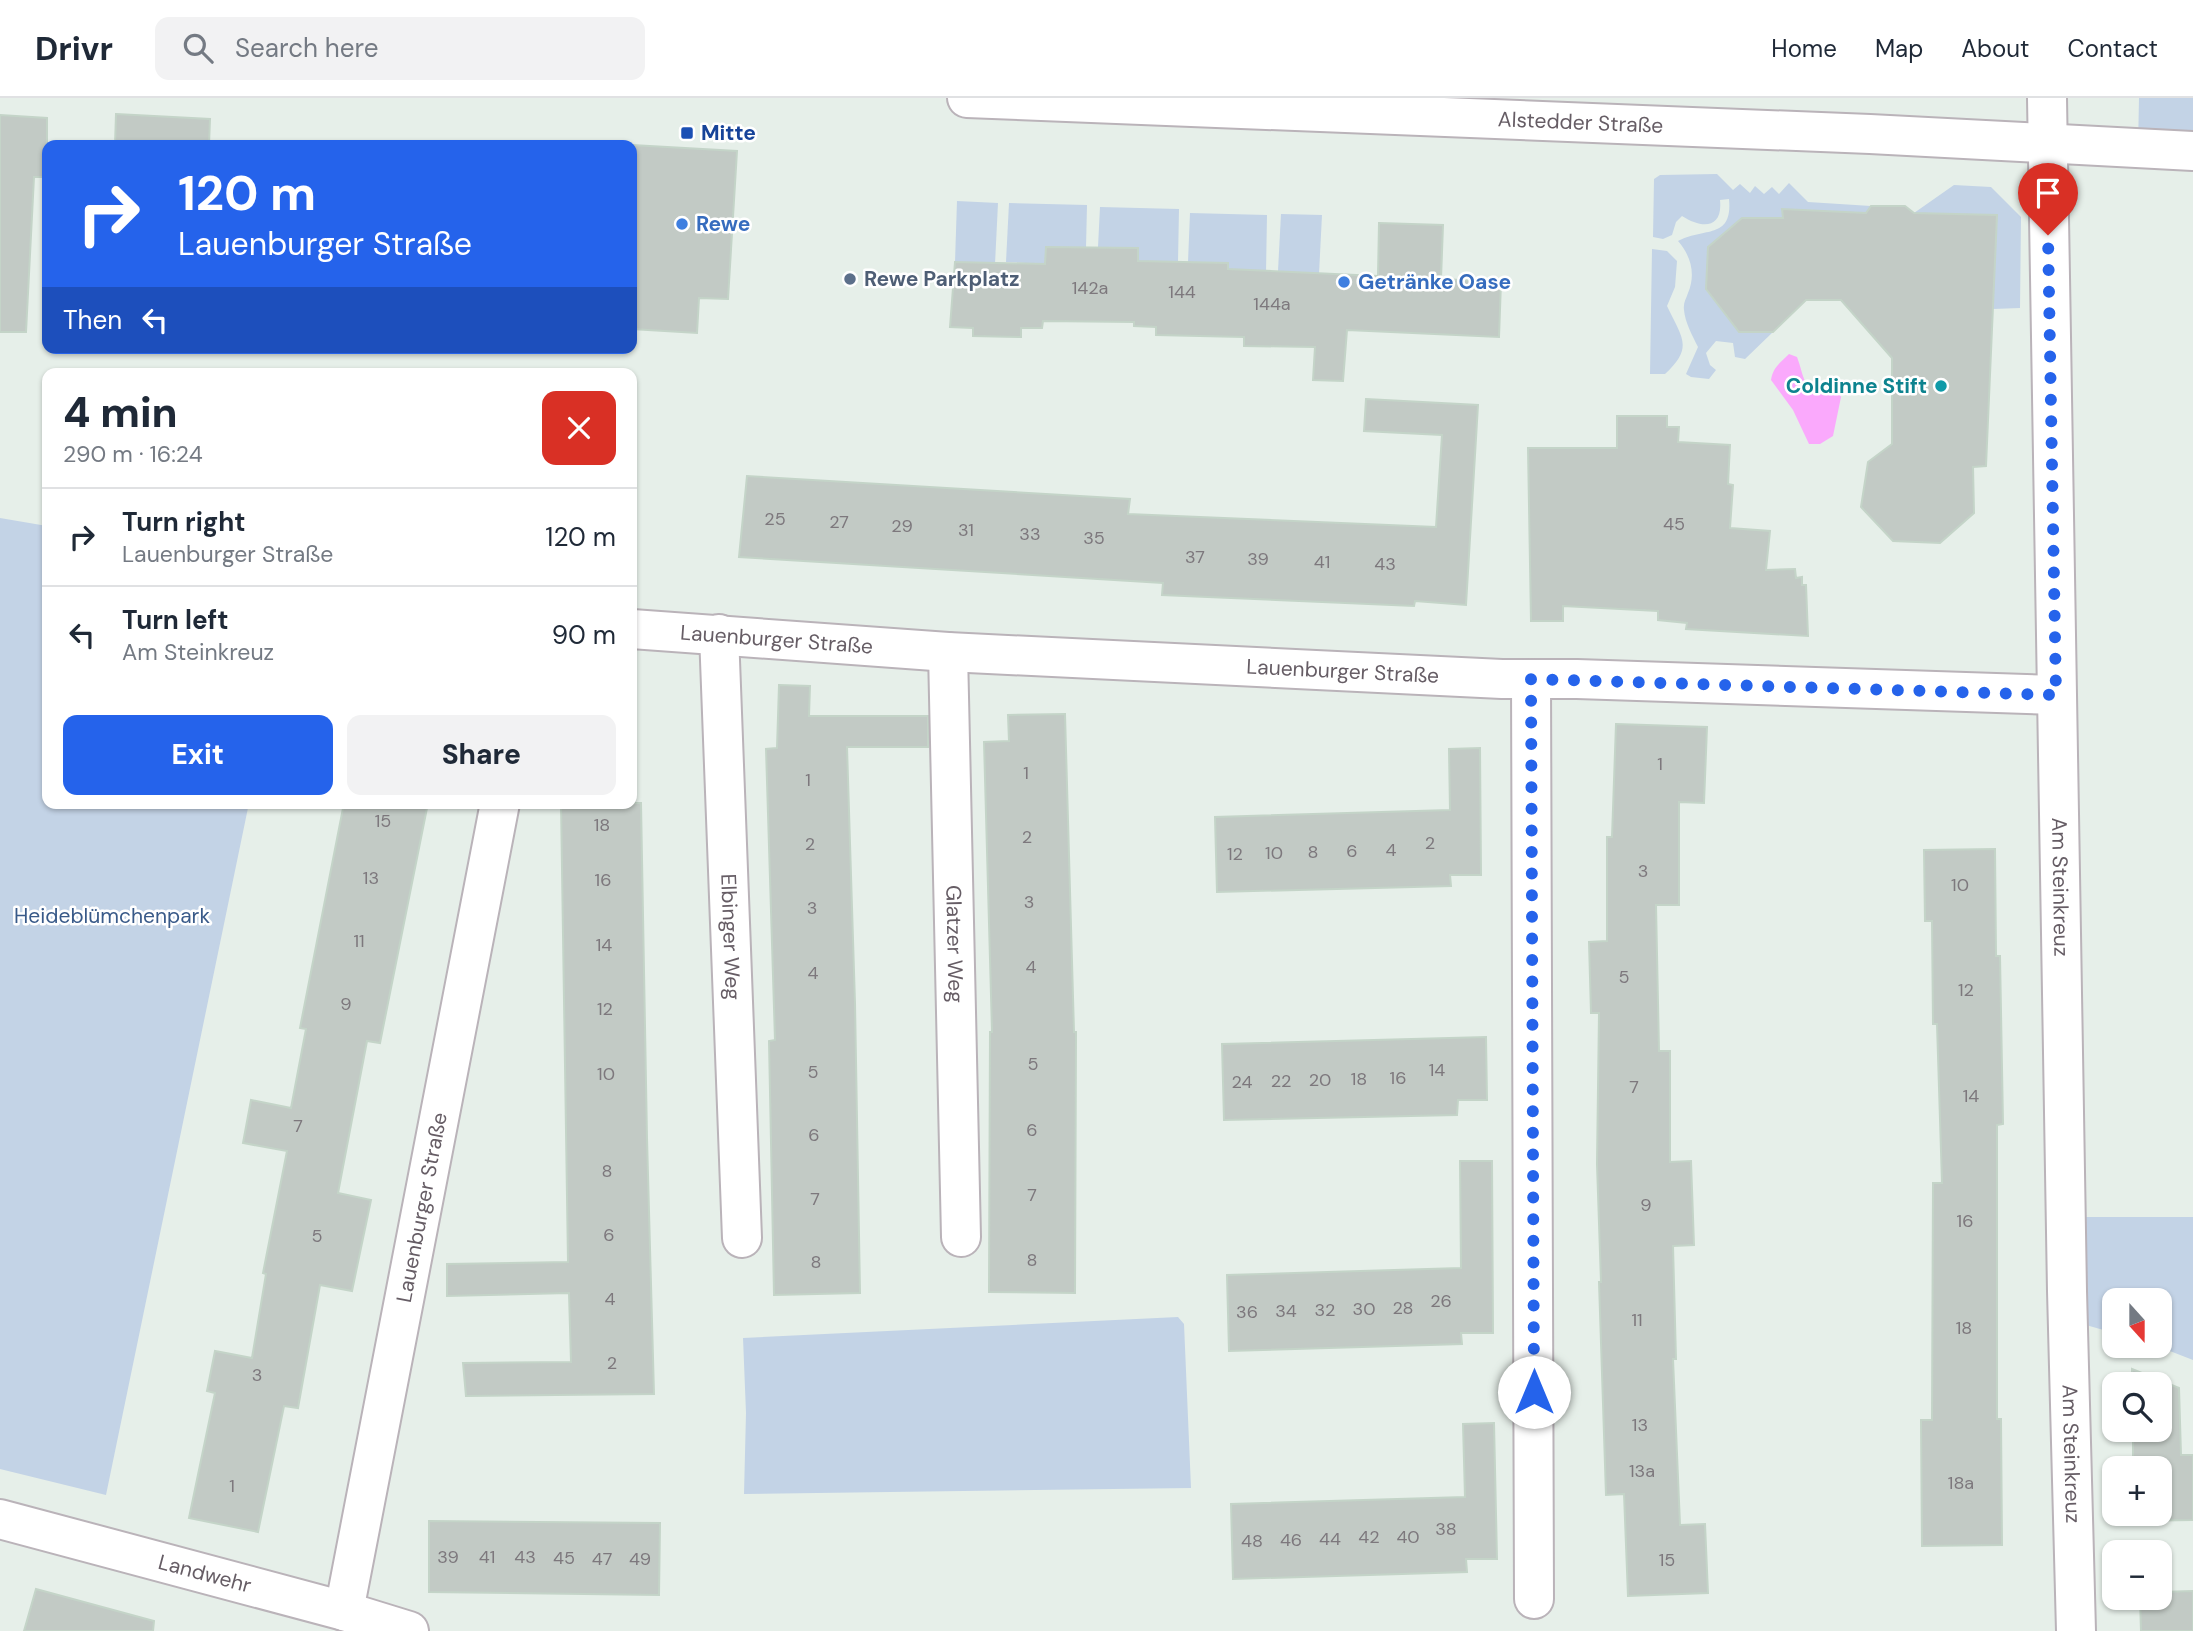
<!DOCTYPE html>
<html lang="en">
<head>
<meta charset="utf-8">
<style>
	:root { --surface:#fff; --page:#f2f2f3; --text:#1f2937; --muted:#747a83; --line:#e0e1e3; --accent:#2563eb }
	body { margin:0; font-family:"DM Sans",sans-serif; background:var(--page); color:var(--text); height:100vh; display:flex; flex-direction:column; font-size:26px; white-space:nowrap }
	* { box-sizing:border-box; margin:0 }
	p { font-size:23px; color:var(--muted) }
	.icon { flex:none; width:38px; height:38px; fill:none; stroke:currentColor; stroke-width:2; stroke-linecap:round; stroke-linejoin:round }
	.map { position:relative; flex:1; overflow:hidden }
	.drawer { position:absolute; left:42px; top:270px; width:595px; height:441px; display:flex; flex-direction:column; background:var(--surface); border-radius:14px; box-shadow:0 2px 5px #0004 }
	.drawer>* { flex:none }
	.guide { position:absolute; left:42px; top:42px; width:595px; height:214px; border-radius:14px; box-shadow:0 2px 5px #0004; background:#2563eb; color:#fff; overflow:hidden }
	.needle { width:46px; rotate:159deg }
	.buttons { position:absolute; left:2102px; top:1190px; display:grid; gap:14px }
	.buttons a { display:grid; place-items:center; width:70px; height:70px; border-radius:14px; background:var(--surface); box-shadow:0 2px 5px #0004; font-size:35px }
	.pin { position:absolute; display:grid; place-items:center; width:60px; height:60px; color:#fff; margin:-72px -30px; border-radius:50% 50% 50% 0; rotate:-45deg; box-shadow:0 0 7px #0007 }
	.pin .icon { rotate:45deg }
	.me { position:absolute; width:77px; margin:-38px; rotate:0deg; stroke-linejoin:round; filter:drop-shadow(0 0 5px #0008) }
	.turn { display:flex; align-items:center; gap:24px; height:147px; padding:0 21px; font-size:32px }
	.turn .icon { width:91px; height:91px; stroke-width:2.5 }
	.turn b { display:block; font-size:49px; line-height:60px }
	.then { display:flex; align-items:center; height:66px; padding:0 21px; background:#0003; gap:14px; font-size:26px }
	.round { display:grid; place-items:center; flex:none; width:74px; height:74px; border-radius:14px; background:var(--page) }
	.head { display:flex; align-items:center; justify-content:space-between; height:119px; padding:0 21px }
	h1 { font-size:42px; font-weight:800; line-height:52px }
	.primary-button { display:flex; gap:14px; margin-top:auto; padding:14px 21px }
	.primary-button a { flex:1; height:80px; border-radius:14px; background:var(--accent); color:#fff; font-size:28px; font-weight:800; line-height:80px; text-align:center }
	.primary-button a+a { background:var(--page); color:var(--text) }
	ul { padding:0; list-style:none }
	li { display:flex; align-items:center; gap:21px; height:98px; padding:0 21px; border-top:2px solid var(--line) }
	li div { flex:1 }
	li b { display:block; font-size:26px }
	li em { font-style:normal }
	header { display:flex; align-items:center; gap:42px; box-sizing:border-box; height:98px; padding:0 35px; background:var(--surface); border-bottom:2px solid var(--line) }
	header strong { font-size:33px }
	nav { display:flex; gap:38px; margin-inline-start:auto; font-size:24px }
	.search { width:490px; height:63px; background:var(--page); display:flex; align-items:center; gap:18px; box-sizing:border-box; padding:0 24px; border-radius:14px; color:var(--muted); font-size:26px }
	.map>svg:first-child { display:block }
	.green { fill:#c3d3e6 }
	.water { fill:#faa9fc }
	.building { fill:#c2cac5; stroke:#c4d4c8; stroke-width:2 }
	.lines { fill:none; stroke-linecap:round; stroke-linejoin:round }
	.minor-casing { stroke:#bab3b9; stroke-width:42 }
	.minor { stroke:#fff; stroke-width:38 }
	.route { stroke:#2563eb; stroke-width:12; stroke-dasharray:0 21.6 }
	.transit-dot { fill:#1a4fb4; stroke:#fff; stroke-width:2.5 }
	.shop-dot { fill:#3f7fe0; stroke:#fff; stroke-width:2.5 }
	.service-dot { fill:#5c6f8a; stroke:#fff; stroke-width:2.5 }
	.culture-dot { fill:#0f9aa8; stroke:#fff; stroke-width:2.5 }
	.labels { text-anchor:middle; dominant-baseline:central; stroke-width:5; stroke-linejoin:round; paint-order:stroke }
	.number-label { font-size:18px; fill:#7d787d }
	.street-label { font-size:21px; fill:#665d65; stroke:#fff }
	.transit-label { font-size:21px; font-weight:bold; fill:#164399; stroke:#fff; text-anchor:start }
	.shop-label { font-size:21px; font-weight:bold; fill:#366cbe; stroke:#fff; text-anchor:start }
	.service-label { font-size:21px; font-weight:bold; fill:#4e5e75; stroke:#fff; text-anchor:start }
	.culture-label { font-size:21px; font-weight:bold; fill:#0d838f; stroke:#fff; text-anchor:end }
	.park-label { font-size:21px; fill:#395a89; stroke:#fff }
</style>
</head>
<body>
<header>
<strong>Drivr</strong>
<div class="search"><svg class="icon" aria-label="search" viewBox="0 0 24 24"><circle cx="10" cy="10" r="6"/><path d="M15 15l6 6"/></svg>Search here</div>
<nav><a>Home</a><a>Map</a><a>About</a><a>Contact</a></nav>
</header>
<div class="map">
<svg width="2193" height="1533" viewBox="0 0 2193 1533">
	<rect width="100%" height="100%" fill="#e6efe9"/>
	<g class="green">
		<path d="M2139 0H2193V53L2138 50Z"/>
		<path d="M1717 76 1733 92 1740 86 1750 95 1755 88 1764 96 1772 89 1779 96 1789 85 1808 104 1871 108 1866 115 1783 111V120H1742L1708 149 1706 192 1739 234H1773L1745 261 1735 259 1733 245 1716 243 1706 255 1710 267 1716 272 1709 281 1691 279 1686 276 1698 249C1692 237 1685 224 1684 212 1683 205 1686 201 1688 195 1696 176 1691 158 1678 143 1703 129 1733 142 1729 101L1720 102C1723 131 1702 131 1682 118L1676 124 1672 137 1663 141 1653 139 1654 81 1660 77Z"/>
		<path d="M1954 87 1991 89 2021 119 2020 210 1993 211 1997 117 1914 115Z"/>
		<path d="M957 103 998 105 995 166 955 164Z"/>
		<path d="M1009 105 1087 107 1086 150 1045 166 1006 164Z"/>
		<path d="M1100 109 1179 111 1178 164 1138 163V150L1098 149Z"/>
		<path d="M1190 115 1267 117 1266 175 1228 174V165L1188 164Z"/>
		<path d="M1281 116 1322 117 1319 176 1278 173Z"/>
		<path d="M1652 151 1667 153 1677 163 1675 189 1667 208C1682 240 1694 249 1665 276H1650Z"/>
		<path d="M0 420 47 428V705H249L106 1397 0 1371Z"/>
		<path d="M2069 1119H2193V1262L2157 1248H2160V1202H2114V1235L2072 1223Z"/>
		<path d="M1178 1219 1184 1226 1191 1390 744 1396 746 1315 743 1240Z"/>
	</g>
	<path class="water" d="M1789 256 1797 259C1805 280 1805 307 1837 291L1841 299 1833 338 1820 346H1809L1793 312 1771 282C1773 269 1780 265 1789 256Z"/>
	<g class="building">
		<path d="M116 16 210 21 209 47H115Z"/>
		<path d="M0 17 47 20V79H34L26 234H0Z"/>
		<path d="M632 47 737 53 728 201 699 200 697 235 632 231Z"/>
		<path d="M1871 108H1905L1914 115 1997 117 1986 368 1973 369 1974 415 1940 445 1893 443 1861 409 1868 364 1892 346V260L1841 202H1806L1773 234H1739L1706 191 1708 149 1742 120H1783L1782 111 1866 115Z"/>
		<path d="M1379 125 1443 127 1441 181 1501 184 1499 239 1347 232 1343 283 1313 282 1315 249 1244 248V239L1156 237V229L1134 228V224L1043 223 1042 230H1021V239L973 238V230L950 229 955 164 1045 166 1046 149 1138 150V163L1228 165V171L1378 178Z"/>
		<path d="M1366 301 1478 307 1466 507 1415 503 1414 508 1162 497 1163 485 739 459 747 378 1130 401 1128 416 1436 429 1442 337 1364 333Z"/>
		<path d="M1617 318H1667V329H1679L1678 344 1730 347 1728 386 1733 387 1730 430 1770 433 1766 472 1795 471 1796 480 1802 479V487H1806L1808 538 1686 531 1687 525 1658 522V513L1563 508V523H1531L1528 350H1617Z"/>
		<path d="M779 587 810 588 809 618H928V649H847L855 905 860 1195 774 1197 769 943 775 942 766 651 777 650Z"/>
		<path d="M1065 616 1074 934H1076L1075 1195 989 1194 990 934H992L984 644 1009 643 1008 617Z"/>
		<path d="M1616 626 1707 629 1704 705 1679 704V807H1656L1659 953H1670V1064L1691 1063 1694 1147 1673 1148 1676 1261H1673L1680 1427 1705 1426 1708 1495 1628 1498 1624 1396 1606 1397 1599 1184H1601L1597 1066 1599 915H1591L1589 844 1607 843V739H1612Z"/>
		<path d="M1480 650 1481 777H1450L1451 788 1217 794 1215 719 1450 712 1449 651Z"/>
		<path d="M344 705H428L380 945 367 943 338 1095 371 1102 352 1193 320 1187 298 1310 284 1308 258 1434 189 1420 215 1295 207 1293 215 1253 252 1260 266 1176 263 1175 287 1053 243 1045 251 1002 291 1010 306 931 300 930Z"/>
		<path d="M561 705H641L647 1040 654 1296 466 1298 463 1265 571 1264 569 1195 447 1198V1166L568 1164Z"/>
		<path d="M1995 751 1996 858H2000L2003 1026 1997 1027V1321H2001L2002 1447 1922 1448 1921 1322H1932L1933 1085H1942L1937 926H1933L1932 823H1925L1924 752Z"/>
		<path d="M1486 939 1487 1002H1458L1457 1017 1224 1022 1222 946Z"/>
		<path d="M1460 1063H1492L1493 1235H1461L1462 1246 1229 1253 1227 1177 1461 1170Z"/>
		<path d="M2132 1271 2179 1290 2181 1357H2193V1422L2134 1423V1416H2160V1370H2133V1332H2160V1286H2132Z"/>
		<path d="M1494 1325 1497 1461H1466L1467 1474 1233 1481 1231 1406 1465 1399 1463 1326Z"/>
		<path d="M429 1423 660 1425 659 1497 429 1494Z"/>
		<path d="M36 1491 154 1523 153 1533H24Z"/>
		<path d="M2193 1493V1533H2141L2140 1500H2160V1494Z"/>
	</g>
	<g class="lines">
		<defs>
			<g id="minor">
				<path id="s1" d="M967 0 1870 36 2193 53"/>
				<path id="s2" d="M2047 0 2067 1193 2076 1533"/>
				<path id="s3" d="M632 531 948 554 1502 581H1577L2056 597"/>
				<path id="s4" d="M719 536 742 1140"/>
				<path id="s5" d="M948 554 961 1139"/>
				<path d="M1531 581 1534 1501"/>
				<path id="s6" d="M0 1421 344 1513 409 1533"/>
				<path id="s7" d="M344 1513 500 705"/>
			</g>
		</defs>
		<use href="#minor" class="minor-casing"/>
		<use href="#minor" class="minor"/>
	</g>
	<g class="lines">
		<path class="route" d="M1534 1294 1531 581 2056 597 2048 137"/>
	</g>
	<rect class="transit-dot" x="680" y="28" width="14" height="14" rx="3.5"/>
	<g class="shop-dot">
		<circle cx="682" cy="126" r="7"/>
		<circle cx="1344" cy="184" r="7"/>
	</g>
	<circle class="service-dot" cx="850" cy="181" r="7"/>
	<circle class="culture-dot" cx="1941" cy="288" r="7"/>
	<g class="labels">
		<g class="number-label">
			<text x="1090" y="190">142a</text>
			<text x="1182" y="194">144</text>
			<text x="1272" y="206">144a</text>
			<text x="775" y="421">25</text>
			<text x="839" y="424">27</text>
			<text x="1674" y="426">45</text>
			<text x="902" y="428">29</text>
			<text x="966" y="432">31</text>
			<text x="1030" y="436">33</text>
			<text x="1094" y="440">35</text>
			<text x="1195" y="459">37</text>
			<text x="1258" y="461">39</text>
			<text x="1322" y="464">41</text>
			<text x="1385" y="466">43</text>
			<text x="1660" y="666">1</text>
			<text x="1026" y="675">1</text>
			<text x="808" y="682">1</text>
			<text x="383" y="723">15</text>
			<text x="602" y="727">18</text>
			<text x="1027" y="739">2</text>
			<text x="1430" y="745">2</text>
			<text x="810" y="746">2</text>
			<text x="1391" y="752">4</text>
			<text x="1352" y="753">6</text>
			<text x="1313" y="754">8</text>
			<text x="1274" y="755">10</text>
			<text x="1235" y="756">12</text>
			<text x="1643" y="773">3</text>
			<text x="371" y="780">13</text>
			<text x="603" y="782">16</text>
			<text x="1960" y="787">10</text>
			<text x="1029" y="804">3</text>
			<text x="812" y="810">3</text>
			<text x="359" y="843">11</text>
			<text x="604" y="847">14</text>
			<text x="1031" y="869">4</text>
			<text x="813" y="875">4</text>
			<text x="1624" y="879">5</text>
			<text x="1966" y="892">12</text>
			<text x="346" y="906">9</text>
			<text x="605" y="911">12</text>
			<text x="1033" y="966">5</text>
			<text x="1437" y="972">14</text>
			<text x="813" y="974">5</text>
			<text x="606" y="976">10</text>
			<text x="1398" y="980">16</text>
			<text x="1359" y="981">18</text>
			<text x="1320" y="982">20</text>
			<text x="1281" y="983">22</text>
			<text x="1242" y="984">24</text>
			<text x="1634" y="989">7</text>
			<text x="1971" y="998">14</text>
			<text x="298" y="1028">7</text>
			<text x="1032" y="1032">6</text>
			<text x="814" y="1037">6</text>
			<text x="607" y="1073">8</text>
			<text x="1032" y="1097">7</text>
			<text x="815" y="1101">7</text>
			<text x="1646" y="1107">9</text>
			<text x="1965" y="1123">16</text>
			<text x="609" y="1137">6</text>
			<text x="317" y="1138">5</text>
			<text x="1032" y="1162">8</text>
			<text x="816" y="1164">8</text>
			<text x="610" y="1201">4</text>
			<text x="1441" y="1203">26</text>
			<text x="1403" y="1210">28</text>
			<text x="1364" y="1211">30</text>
			<text x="1325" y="1212">32</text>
			<text x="1286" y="1213">34</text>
			<text x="1247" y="1214">36</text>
			<text x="1637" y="1222">11</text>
			<text x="1964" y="1230">18</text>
			<text x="612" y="1265">2</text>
			<text x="257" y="1277">3</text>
			<text x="1640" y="1327">13</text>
			<text x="1642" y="1373">13a</text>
			<text x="1961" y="1385">18a</text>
			<text x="232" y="1388">1</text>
			<text x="1446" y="1431">38</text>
			<text x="1369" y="1439">42</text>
			<text x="1408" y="1439">40</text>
			<text x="1330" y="1441">44</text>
			<text x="1291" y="1442">46</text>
			<text x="1252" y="1443">48</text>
			<text x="448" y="1459">39</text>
			<text x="487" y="1459">41</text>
			<text x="525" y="1459">43</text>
			<text x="564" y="1460">45</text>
			<text x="602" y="1461">47</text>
			<text x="640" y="1461">49</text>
			<text x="1667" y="1462">15</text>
		</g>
		<g class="street-label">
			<text stroke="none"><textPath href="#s1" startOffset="614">Alstedder Straße</textPath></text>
			<text stroke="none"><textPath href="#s3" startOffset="145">Lauenburger Straße</textPath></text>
			<text stroke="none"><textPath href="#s3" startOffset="712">Lauenburger Straße</textPath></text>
			<text stroke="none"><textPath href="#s2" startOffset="789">Am Steinkreuz</textPath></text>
			<text stroke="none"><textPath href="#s4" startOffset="303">Elbinger Weg</textPath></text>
			<text stroke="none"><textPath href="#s5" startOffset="292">Glatzer Weg</textPath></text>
			<text stroke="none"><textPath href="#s7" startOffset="411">Lauenburger Straße</textPath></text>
			<text stroke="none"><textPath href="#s2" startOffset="1356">Am Steinkreuz</textPath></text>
			<text stroke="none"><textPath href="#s6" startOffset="212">Landwehr</textPath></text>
		</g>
		<g class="transit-label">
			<text x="701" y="35">Mitte</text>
		</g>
		<g class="shop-label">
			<text x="696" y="126">Rewe</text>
			<text x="1358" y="184">Getränke Oase</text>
		</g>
		<g class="service-label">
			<text x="864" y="181">Rewe Parkplatz</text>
		</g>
		<g class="culture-label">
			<text x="1927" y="288">Coldinne Stift</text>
		</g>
		<g class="park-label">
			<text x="112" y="818">Heideblümchenpark</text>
		</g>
	</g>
</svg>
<div class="buttons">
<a><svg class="needle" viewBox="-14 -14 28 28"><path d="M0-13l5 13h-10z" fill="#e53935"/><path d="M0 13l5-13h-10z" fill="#747a83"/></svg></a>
<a><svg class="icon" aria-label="search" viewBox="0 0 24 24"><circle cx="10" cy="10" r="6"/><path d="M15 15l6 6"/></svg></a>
<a>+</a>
<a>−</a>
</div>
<div class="pin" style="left:2048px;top:137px;background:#d93025"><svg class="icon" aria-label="arrive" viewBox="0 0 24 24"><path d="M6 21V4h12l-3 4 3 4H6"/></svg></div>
<svg class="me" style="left:1534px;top:1294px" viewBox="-20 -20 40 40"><circle r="19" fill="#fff"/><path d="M0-13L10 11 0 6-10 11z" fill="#2563eb"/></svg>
<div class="guide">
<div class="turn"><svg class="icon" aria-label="right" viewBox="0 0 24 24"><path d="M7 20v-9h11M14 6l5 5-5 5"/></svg><div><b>120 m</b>Lauenburger Straße</div></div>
<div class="then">Then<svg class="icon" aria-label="left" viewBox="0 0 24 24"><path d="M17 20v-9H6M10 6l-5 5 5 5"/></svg></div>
</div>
<section class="drawer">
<div class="head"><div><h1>4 min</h1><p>290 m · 16:24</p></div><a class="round" style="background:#d93025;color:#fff"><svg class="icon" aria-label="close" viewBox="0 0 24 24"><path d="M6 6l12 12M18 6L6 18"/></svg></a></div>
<ul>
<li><svg class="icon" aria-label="right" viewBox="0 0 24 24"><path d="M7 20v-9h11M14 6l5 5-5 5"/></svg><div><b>Turn right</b><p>Lauenburger Straße</p></div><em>120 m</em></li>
<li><svg class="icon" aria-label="left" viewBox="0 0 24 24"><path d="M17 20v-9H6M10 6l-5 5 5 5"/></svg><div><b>Turn left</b><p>Am Steinkreuz</p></div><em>90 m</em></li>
</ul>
<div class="primary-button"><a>Exit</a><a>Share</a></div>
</section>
</div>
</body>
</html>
